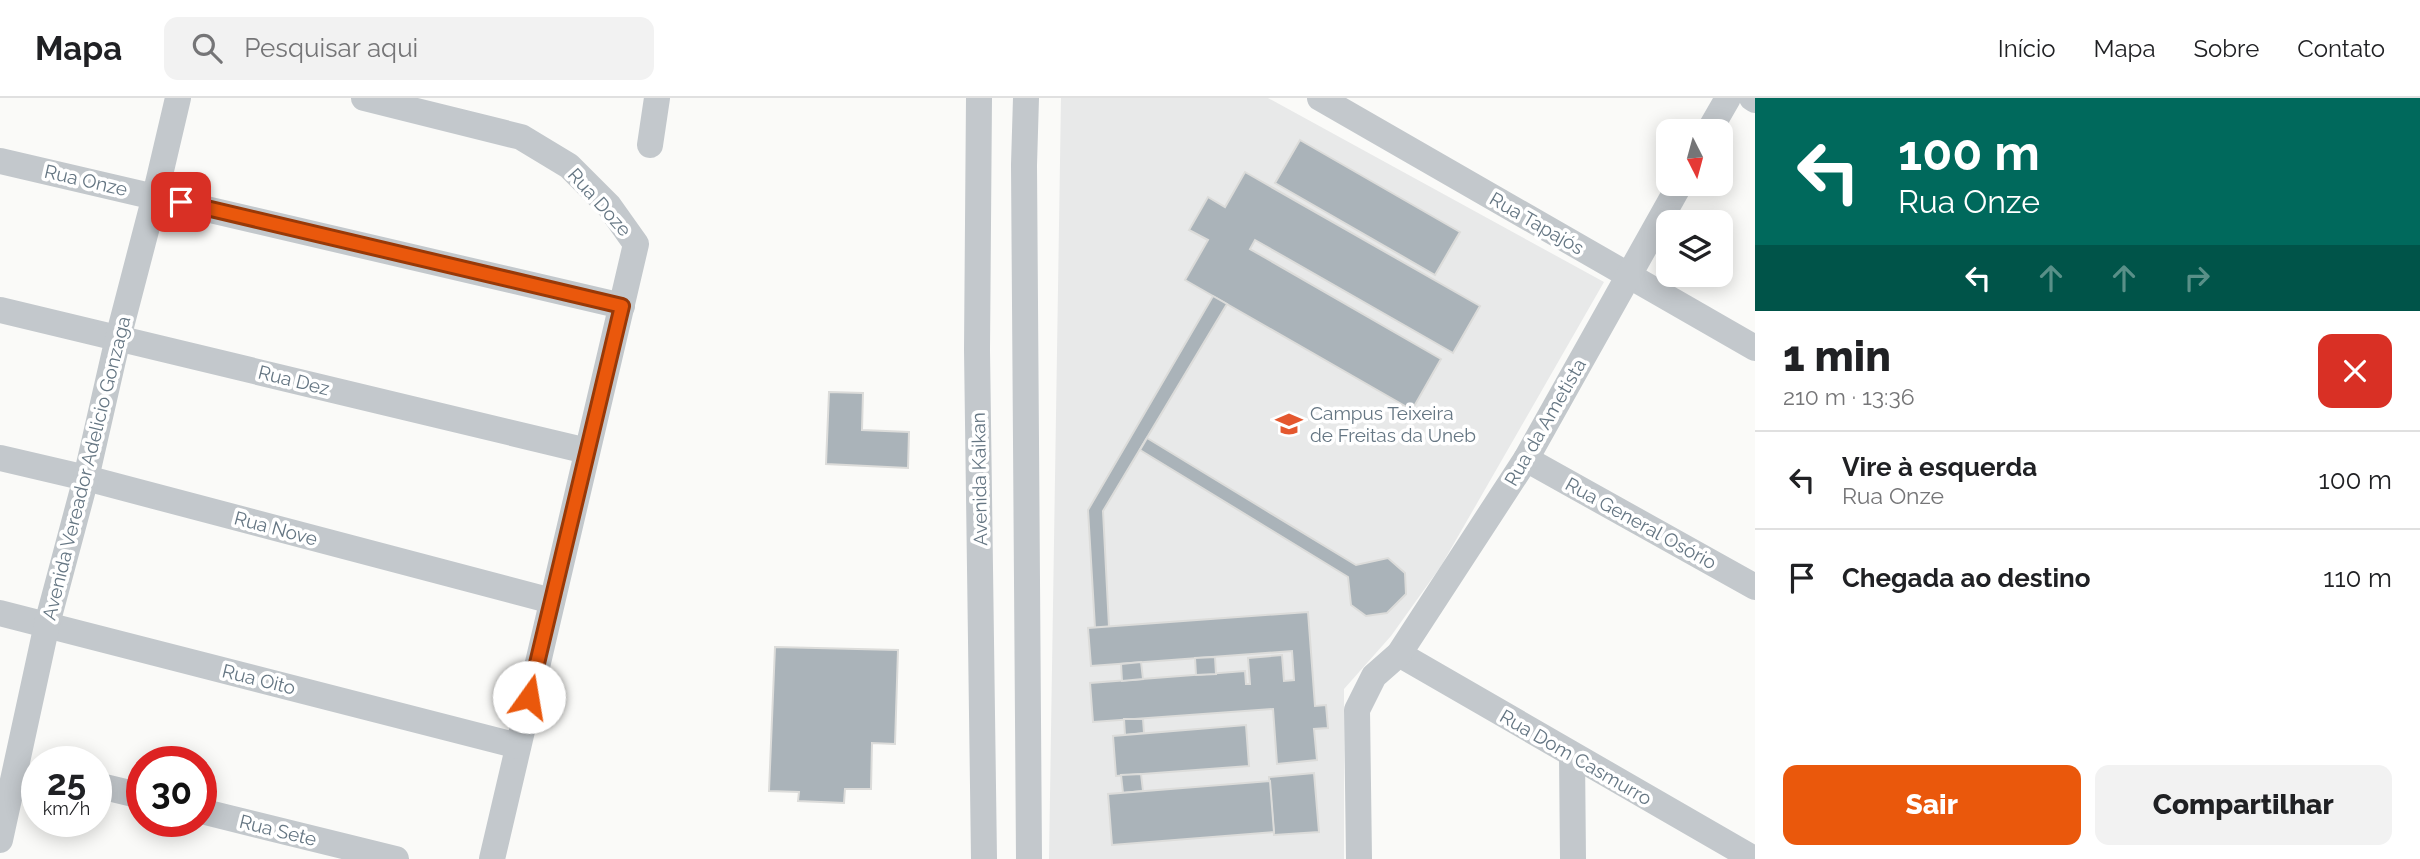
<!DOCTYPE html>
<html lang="pt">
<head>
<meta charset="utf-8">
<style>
	:root { --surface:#fff; --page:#f2f2f2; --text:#202124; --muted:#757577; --line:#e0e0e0; --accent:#ea580c }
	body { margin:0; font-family:Raleway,sans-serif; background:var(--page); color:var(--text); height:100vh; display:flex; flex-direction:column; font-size:26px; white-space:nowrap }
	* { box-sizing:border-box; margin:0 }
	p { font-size:23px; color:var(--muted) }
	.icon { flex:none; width:38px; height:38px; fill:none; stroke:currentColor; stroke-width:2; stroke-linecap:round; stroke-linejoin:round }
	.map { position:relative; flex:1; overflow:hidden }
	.panel { display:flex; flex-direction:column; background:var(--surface); width:665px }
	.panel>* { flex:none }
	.guide { background:#00695c; color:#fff; overflow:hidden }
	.needle { width:46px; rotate:174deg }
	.fabs { position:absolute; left:1656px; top:21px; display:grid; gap:14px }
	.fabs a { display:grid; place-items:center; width:77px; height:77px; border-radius:14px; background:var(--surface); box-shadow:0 4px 18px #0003; font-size:35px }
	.speed { position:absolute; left:21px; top:648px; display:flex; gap:14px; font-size:35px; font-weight:700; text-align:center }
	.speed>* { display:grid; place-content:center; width:91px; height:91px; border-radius:50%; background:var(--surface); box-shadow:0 4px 18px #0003; line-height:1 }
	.speed small { font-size:18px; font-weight:400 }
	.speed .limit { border:10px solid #d22; background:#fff; color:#111 }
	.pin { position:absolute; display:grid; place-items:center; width:60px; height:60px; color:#fff; margin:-30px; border-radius:14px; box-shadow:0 4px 10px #0006 }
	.me { position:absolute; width:77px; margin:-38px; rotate:13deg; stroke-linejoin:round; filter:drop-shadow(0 0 5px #0008) }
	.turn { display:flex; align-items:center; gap:24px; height:147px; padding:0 28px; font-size:32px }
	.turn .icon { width:91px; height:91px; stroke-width:2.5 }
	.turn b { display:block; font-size:49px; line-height:60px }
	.lanes { display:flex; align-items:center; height:66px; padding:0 28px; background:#0003; justify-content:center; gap:35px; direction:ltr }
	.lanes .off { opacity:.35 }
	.round { display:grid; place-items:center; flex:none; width:74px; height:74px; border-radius:14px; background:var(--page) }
	.headline { display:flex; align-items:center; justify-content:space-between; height:119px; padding:0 28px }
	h1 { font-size:42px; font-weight:800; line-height:52px }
	.primary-button { display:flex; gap:14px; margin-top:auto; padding:14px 28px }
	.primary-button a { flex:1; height:80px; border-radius:14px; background:var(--accent); color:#fff; font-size:28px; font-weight:800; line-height:80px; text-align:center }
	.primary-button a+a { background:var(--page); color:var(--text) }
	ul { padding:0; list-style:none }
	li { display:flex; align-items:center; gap:21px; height:98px; padding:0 28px; border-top:2px solid var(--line) }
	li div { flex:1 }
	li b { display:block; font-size:26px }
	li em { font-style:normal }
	header { display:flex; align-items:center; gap:42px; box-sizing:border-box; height:98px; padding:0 35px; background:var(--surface); border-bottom:2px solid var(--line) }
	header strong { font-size:33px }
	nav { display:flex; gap:38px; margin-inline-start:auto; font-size:24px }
	.search { width:490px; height:63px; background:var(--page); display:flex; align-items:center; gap:18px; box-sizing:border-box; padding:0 24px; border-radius:14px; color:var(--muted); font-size:26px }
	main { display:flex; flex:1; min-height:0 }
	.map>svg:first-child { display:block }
	.built { fill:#e8e9e9 }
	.building { fill:#aab3b9; stroke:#dcdcda; stroke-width:2 }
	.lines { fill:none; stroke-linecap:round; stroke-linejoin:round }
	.minor { stroke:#c3c8cc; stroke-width:26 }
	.route-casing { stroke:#983908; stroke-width:18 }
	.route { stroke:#ea580c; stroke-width:12 }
	.labels { text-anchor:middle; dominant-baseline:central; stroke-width:7; stroke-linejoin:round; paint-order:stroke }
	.street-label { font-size:19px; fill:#657683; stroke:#fff }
	.poi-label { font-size:19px; fill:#657683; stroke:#fff; text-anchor:start }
</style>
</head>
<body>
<header>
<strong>Mapa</strong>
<div class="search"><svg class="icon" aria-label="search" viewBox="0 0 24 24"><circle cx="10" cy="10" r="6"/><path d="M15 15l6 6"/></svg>Pesquisar aqui</div>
<nav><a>Início</a><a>Mapa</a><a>Sobre</a><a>Contato</a></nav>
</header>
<main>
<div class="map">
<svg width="1755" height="761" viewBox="0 0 1755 761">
	<rect width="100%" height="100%" fill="#fafaf8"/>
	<path class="built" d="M1061 0H1268L1604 184 1441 468 1391 538 1344 591V761H1049Z"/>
	<g class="building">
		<path d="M1300 42 1460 134 1435 177 1275 85Z"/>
		<path d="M1245 74 1480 208 1453 255 1255 142 1250 151 1441 261 1412 312 1185 182 1208 142 1189 132 1208 99 1225 109Z"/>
		<path d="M1213 198 1227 206 1103 413 1109 529 1095 530 1088 412Z"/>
		<path d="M829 294 863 295 862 332 909 334 908 370 826 366Z"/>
		<path d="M1147 340 1356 467 1388 460 1405 475 1406 496 1387 515 1366 518 1351 507 1348 479 1140 352Z"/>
		<path d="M1308 514 1315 608 1326 607 1328 630 1314 631 1317 662 1277 666 1273 611 1093 624 1090 585 1245 573 1246 586H1250L1248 560 1282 557 1284 583 1294 582 1292 553 1091 568 1088 530Z"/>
		<path d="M775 549 898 552 895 646 872 645 871 691H845L844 705 798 703 799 694 769 693Z"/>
		<path d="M1215 559 1216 576 1196 577 1195 560Z"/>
		<path d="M1141 564 1143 581 1122 583 1121 566Z"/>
		<path d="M1124 621H1143L1144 635 1125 637Z"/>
		<path d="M1246 627 1249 668 1116 678 1113 638Z"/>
		<path d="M1314 675 1319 734 1274 737 1269 679Z"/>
		<path d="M1141 676 1143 693 1123 695 1121 677Z"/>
		<path d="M1270 683 1274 734 1112 747 1108 696Z"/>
	</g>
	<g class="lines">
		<g class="minor">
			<path d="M364 0 521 39 569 68 609 108 636 146 492 761"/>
			<path d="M979 0 977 252 984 761"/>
			<path d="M1026 0 1024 67 1029 761"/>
			<path d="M1320 0 1755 250"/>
			<path d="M1752 0 1755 2"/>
			<path d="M1709 33 1728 0"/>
			<path d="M650 47 657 0"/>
			<path d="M0 63 622 208"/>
			<path d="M0 212 587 353"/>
			<path d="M0 360 86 380 552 503"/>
			<path d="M1526 361 1755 489"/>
			<path d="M0 515 518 648"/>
			<path d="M1399 556 1754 761"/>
			<path d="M1572 657 1573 761"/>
			<path d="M96 687 142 698"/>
			<path d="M201 713 396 761"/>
			<path d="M0 742 47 526 86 380 118 240 155 98 178 0"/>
			<path d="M1359 761 1357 612 1374 578 1399 556 1526 361 1680 86"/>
		</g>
	</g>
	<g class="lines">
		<defs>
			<path id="route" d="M181 104 622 208 529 599"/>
		</defs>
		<use href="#route" class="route-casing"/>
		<use href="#route" class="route"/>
	</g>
	<defs>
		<symbol id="university-bare" viewBox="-9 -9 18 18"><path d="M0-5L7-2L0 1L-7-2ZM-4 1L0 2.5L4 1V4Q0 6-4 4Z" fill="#e4572e" stroke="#fff" stroke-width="2.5" paint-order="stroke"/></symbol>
	</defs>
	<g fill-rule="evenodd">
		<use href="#university-bare" x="1270" y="307" width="38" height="38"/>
	</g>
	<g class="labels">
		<g class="street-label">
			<text transform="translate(86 82) rotate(13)">Rua Onze</text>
			<text transform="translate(600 104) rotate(48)">Rua Doze</text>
			<text transform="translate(1537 125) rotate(30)">Rua Tapajós</text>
			<text transform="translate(294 282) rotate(14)">Rua Dez</text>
			<text transform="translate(1545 324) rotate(-60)">Rua da Ametista</text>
			<text transform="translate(86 370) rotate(-76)">Avenida Vereador Adelicio Gonzaga</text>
			<text transform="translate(979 381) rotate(-91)">Avenida Kaikan</text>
			<text transform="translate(1641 425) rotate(29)">Rua General Osório</text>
			<text transform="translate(276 430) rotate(15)">Rua Nove</text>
			<text transform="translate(259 581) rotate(14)">Rua Oito</text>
			<text transform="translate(1576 659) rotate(30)">Rua Dom Casmurro</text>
			<text transform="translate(278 732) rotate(14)">Rua Sete</text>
		</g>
		<g class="poi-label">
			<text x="1310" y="315">Campus Teixeira<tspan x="1310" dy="22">de Freitas da Uneb</tspan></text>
		</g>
	</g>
</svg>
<div class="fabs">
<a><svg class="needle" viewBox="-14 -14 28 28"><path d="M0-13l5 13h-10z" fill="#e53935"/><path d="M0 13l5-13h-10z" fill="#757577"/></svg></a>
<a><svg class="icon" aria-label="layers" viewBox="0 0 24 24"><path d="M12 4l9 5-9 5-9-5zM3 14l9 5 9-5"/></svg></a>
</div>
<div class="speed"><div>25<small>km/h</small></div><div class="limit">30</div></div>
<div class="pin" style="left:181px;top:104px;background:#d93025"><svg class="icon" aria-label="arrive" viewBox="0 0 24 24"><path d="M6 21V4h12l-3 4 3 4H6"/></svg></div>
<svg class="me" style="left:529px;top:599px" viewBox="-20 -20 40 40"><circle r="19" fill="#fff"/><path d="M0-13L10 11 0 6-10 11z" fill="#ea580c"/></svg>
</div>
<section class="panel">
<div class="guide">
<div class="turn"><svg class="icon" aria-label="left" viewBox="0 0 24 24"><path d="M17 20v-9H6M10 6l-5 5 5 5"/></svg><div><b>100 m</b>Rua Onze</div></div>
<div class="lanes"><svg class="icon" aria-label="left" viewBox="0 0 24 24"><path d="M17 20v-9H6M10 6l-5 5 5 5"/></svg><svg class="icon off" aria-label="ahead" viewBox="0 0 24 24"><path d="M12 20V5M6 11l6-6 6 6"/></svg><svg class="icon off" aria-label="ahead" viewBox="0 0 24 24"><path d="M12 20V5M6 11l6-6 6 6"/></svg><svg class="icon off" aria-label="right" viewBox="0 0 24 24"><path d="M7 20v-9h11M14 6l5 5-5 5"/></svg></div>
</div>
<div class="headline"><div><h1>1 min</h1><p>210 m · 13:36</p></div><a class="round" style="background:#d93025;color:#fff"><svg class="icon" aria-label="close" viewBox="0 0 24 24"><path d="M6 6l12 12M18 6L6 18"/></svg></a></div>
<ul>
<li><svg class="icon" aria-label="left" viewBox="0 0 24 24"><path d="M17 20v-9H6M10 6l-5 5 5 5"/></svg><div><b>Vire à esquerda</b><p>Rua Onze</p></div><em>100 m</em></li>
<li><svg class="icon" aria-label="arrive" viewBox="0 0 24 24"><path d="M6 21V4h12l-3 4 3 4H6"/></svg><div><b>Chegada ao destino</b></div><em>110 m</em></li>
</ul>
<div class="primary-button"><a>Sair</a><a>Compartilhar</a></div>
</section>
</main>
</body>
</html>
